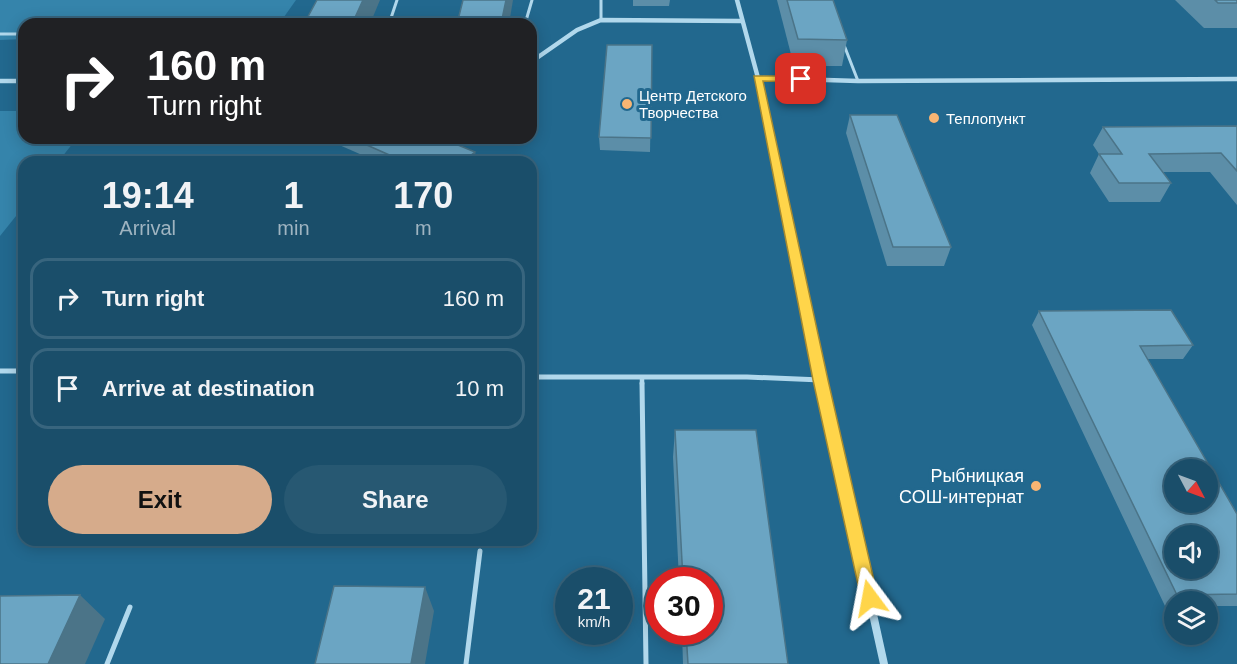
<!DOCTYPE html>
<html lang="en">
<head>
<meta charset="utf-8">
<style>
	:root { --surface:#1a4e6a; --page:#275872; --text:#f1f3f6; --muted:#9fb4c1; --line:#38657e; --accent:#d6ab8b }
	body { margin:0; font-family:Arial,sans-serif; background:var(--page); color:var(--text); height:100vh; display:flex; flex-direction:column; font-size:22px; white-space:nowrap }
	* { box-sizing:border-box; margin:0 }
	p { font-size:20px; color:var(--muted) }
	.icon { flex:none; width:33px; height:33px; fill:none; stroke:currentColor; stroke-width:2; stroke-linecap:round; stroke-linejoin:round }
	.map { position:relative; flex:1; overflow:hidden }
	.sheet { position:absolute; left:18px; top:156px; width:519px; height:390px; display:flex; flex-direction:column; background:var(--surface); border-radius:18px; box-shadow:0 3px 15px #0003,0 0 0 2px var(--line) }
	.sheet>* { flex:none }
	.hud { position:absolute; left:18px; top:18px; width:519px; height:126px; border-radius:18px; box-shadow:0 3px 15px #0003,0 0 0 2px var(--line); background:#202124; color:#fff; overflow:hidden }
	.needle { width:39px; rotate:131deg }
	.controls { position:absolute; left:1164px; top:459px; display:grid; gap:12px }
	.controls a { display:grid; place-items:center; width:54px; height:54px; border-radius:50%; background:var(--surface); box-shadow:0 3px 15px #0003,0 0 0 2px var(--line); font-size:30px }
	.speed { position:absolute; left:555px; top:567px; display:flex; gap:12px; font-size:30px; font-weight:700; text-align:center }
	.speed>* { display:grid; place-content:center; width:78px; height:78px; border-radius:50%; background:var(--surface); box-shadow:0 3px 15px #0003,0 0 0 2px var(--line); line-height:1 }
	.speed small { font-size:15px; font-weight:400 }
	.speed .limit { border:9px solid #d22; background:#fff; color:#111 }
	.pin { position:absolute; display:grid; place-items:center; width:51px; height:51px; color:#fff; margin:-26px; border-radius:12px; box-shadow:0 3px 9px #0006 }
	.me { position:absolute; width:66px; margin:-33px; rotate:347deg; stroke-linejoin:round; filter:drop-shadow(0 0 4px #0008) }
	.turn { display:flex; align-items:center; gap:21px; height:126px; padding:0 30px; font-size:27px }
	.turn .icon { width:78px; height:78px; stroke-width:2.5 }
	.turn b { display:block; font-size:42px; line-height:51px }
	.eta { display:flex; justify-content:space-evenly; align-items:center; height:102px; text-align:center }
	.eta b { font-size:36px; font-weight:700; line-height:42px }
	.action { display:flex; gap:12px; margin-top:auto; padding:12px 30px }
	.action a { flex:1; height:69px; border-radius:36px; background:var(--accent); color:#111; font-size:24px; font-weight:700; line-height:69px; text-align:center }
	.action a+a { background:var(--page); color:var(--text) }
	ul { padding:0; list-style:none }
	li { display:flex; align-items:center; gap:18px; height:81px; margin:0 12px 9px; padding:0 18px; border:3px solid var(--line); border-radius:18px }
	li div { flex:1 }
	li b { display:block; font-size:22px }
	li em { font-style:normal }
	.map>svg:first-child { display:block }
	.green { fill:#3584ab }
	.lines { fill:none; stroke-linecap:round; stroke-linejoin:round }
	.lane-far2 { stroke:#b1d8ec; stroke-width:3 }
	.lane-far1 { stroke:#b1d8ec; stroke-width:4.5 }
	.lane { stroke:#b1d8ec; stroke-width:5 }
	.street-far2 { stroke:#b1d8ec; stroke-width:4.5 }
	.street-far1 { stroke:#b1d8ec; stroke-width:5 }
	.street { stroke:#b1d8ec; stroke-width:8 }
	.wall { fill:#5c8ea8 }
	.shaded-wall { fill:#4b7488 }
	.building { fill:#6ba5c3; stroke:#4b7488; stroke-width:1.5; fill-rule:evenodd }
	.route { fill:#ffd54a; stroke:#a68a30; stroke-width:1.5 }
	.poi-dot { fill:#f8b573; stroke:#22688e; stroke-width:2 }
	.labels { text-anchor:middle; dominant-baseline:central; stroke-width:6; stroke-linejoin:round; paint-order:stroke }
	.far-poi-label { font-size:15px; fill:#fff; stroke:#22688e; text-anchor:start }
	.poi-label { font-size:18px; fill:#fff; stroke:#22688e; text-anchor:end }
</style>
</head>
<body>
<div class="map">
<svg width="1237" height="664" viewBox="0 0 1237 664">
	<rect width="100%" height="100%" fill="#22688e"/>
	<g class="green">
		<path d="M0 0H296L279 24H24V39L0 40Z"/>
		<path d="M0 111H24V138H77L58 162H24V206L0 236Z"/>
	</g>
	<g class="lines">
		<g class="lane-far2">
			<path d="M601 0V20"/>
			<path d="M389 24 397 0"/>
			<path d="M525 24 532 0"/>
			<path d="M0 34H24"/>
			<path d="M844 45 858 81"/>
		</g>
		<path class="lane-far1" d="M642 378V384"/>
		<g class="lane">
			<path d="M642 383 646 664"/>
			<path d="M107 664 130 607"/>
			<path d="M466 664 480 551"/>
		</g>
		<g class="street-far2">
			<path d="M737 0 758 78 777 168"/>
			<path d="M531 62 577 30 601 20 741 21"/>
			<path d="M758 78 858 81 1237 79"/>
			<path d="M0 81H24"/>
		</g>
		<g class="street-far1">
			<path d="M776 166 822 384"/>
			<path d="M0 371H24"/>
			<path d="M531 377H747L821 380"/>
		</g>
		<path class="street" d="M822 383 884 664"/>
	</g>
	<g class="wall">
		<path d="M633 0H670L669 6H633Z"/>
		<path d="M777 0H833L847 40 842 66H794Z"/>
		<path d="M1175 0H1237V28H1204Z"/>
		<path d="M652 45 650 152 600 150 599 137Z"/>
		<path d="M850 115 951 247 944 266H887L846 133Z"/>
		<path d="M1237 126V205L1210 172H1163L1171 183 1160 202H1109L1090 173 1099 154 1093 145 1103 127Z"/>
		<path d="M336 138H441L475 152 476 162H378L337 144Z"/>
		<path d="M1039 311 1193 345 1183 359H1147L1237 514V606H1208V602H1174V606H1165L1032 325Z"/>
		<path d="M675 430 788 664H683L682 632H710V580H679L673 457Z"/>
	</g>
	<g class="shaded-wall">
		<path d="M363 0H380L370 24H352Z"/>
		<path d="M506 0H513L509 24H501Z"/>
		<path d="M475 152 476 162H462Z"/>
		<path d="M425 587 434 611 425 664H411Z"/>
		<path d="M80 595 105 619 85 664H48Z"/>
	</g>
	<g class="building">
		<path d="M317 0H363L352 24H304Z"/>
		<path d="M463 0H506L501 24H457Z"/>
		<path d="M787 0H833L847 40 798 39Z"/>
		<path d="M1215 0H1237V3H1218Z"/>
		<path d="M607 45H652L651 138 599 137Z"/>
		<path d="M850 115H897L951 247H893Z"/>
		<path d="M1237 126V171L1221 153 1149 154 1171 183H1119L1099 154H1122L1103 127Z"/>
		<path d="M351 138H441L475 152 462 162H412L405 159 403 161Z"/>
		<path d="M1171 310 1193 345 1140 346 1237 514V594L1177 595 1039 311ZM1174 470H1208V502H1174ZM1174 536H1208V568H1174Z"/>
		<path d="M675 430H756L788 664H688L686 632H710V580H683Z"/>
		<path d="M334 586 425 587 411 664H315Z"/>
		<path d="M80 595 48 664H0V596Z"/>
	</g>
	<path class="route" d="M754 76H801L805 79 801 82 763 81 828 380 878 598 876 604 870 607 863 604 861 598 813 380Z"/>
	<g class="poi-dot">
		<circle cx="627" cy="104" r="6"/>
		<circle cx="934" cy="118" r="6"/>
		<circle cx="1036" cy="486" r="6"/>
	</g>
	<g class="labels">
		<g class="far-poi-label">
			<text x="639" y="95">Центр Детского<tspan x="639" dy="17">Творчества</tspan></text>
			<text x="946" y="118">Теплопункт</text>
		</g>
		<g class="poi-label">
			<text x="1024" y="476">Рыбницкая<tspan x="1024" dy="21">СОШ-интернат</tspan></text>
		</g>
	</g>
</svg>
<div class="controls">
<a><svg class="needle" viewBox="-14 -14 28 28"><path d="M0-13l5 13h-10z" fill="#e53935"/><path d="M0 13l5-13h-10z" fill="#9fb4c1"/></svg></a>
<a><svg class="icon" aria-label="sound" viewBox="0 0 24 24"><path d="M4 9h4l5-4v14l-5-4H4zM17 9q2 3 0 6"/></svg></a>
<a><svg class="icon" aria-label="layers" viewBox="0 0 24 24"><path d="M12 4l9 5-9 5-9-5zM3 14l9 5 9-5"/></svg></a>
</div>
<div class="speed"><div>21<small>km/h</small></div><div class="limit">30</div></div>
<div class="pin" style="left:801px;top:79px;background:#d93025"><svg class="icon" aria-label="arrive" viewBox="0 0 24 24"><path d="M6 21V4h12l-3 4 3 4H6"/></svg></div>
<svg class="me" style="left:870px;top:598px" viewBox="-20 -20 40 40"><path d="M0-17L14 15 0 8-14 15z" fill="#ffd54a" stroke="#fff" stroke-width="4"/></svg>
<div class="hud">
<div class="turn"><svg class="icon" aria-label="right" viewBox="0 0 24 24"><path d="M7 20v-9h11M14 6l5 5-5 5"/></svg><div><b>160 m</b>Turn right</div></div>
</div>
<section class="sheet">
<div class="eta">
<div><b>19:14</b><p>Arrival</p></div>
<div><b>1</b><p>min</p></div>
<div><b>170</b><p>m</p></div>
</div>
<ul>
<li><svg class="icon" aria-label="right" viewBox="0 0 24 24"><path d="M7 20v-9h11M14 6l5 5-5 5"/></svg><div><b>Turn right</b></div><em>160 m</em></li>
<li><svg class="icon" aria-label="arrive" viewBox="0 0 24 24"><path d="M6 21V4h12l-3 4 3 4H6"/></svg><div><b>Arrive at destination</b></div><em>10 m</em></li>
</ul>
<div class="action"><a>Exit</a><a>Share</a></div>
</section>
</div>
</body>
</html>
